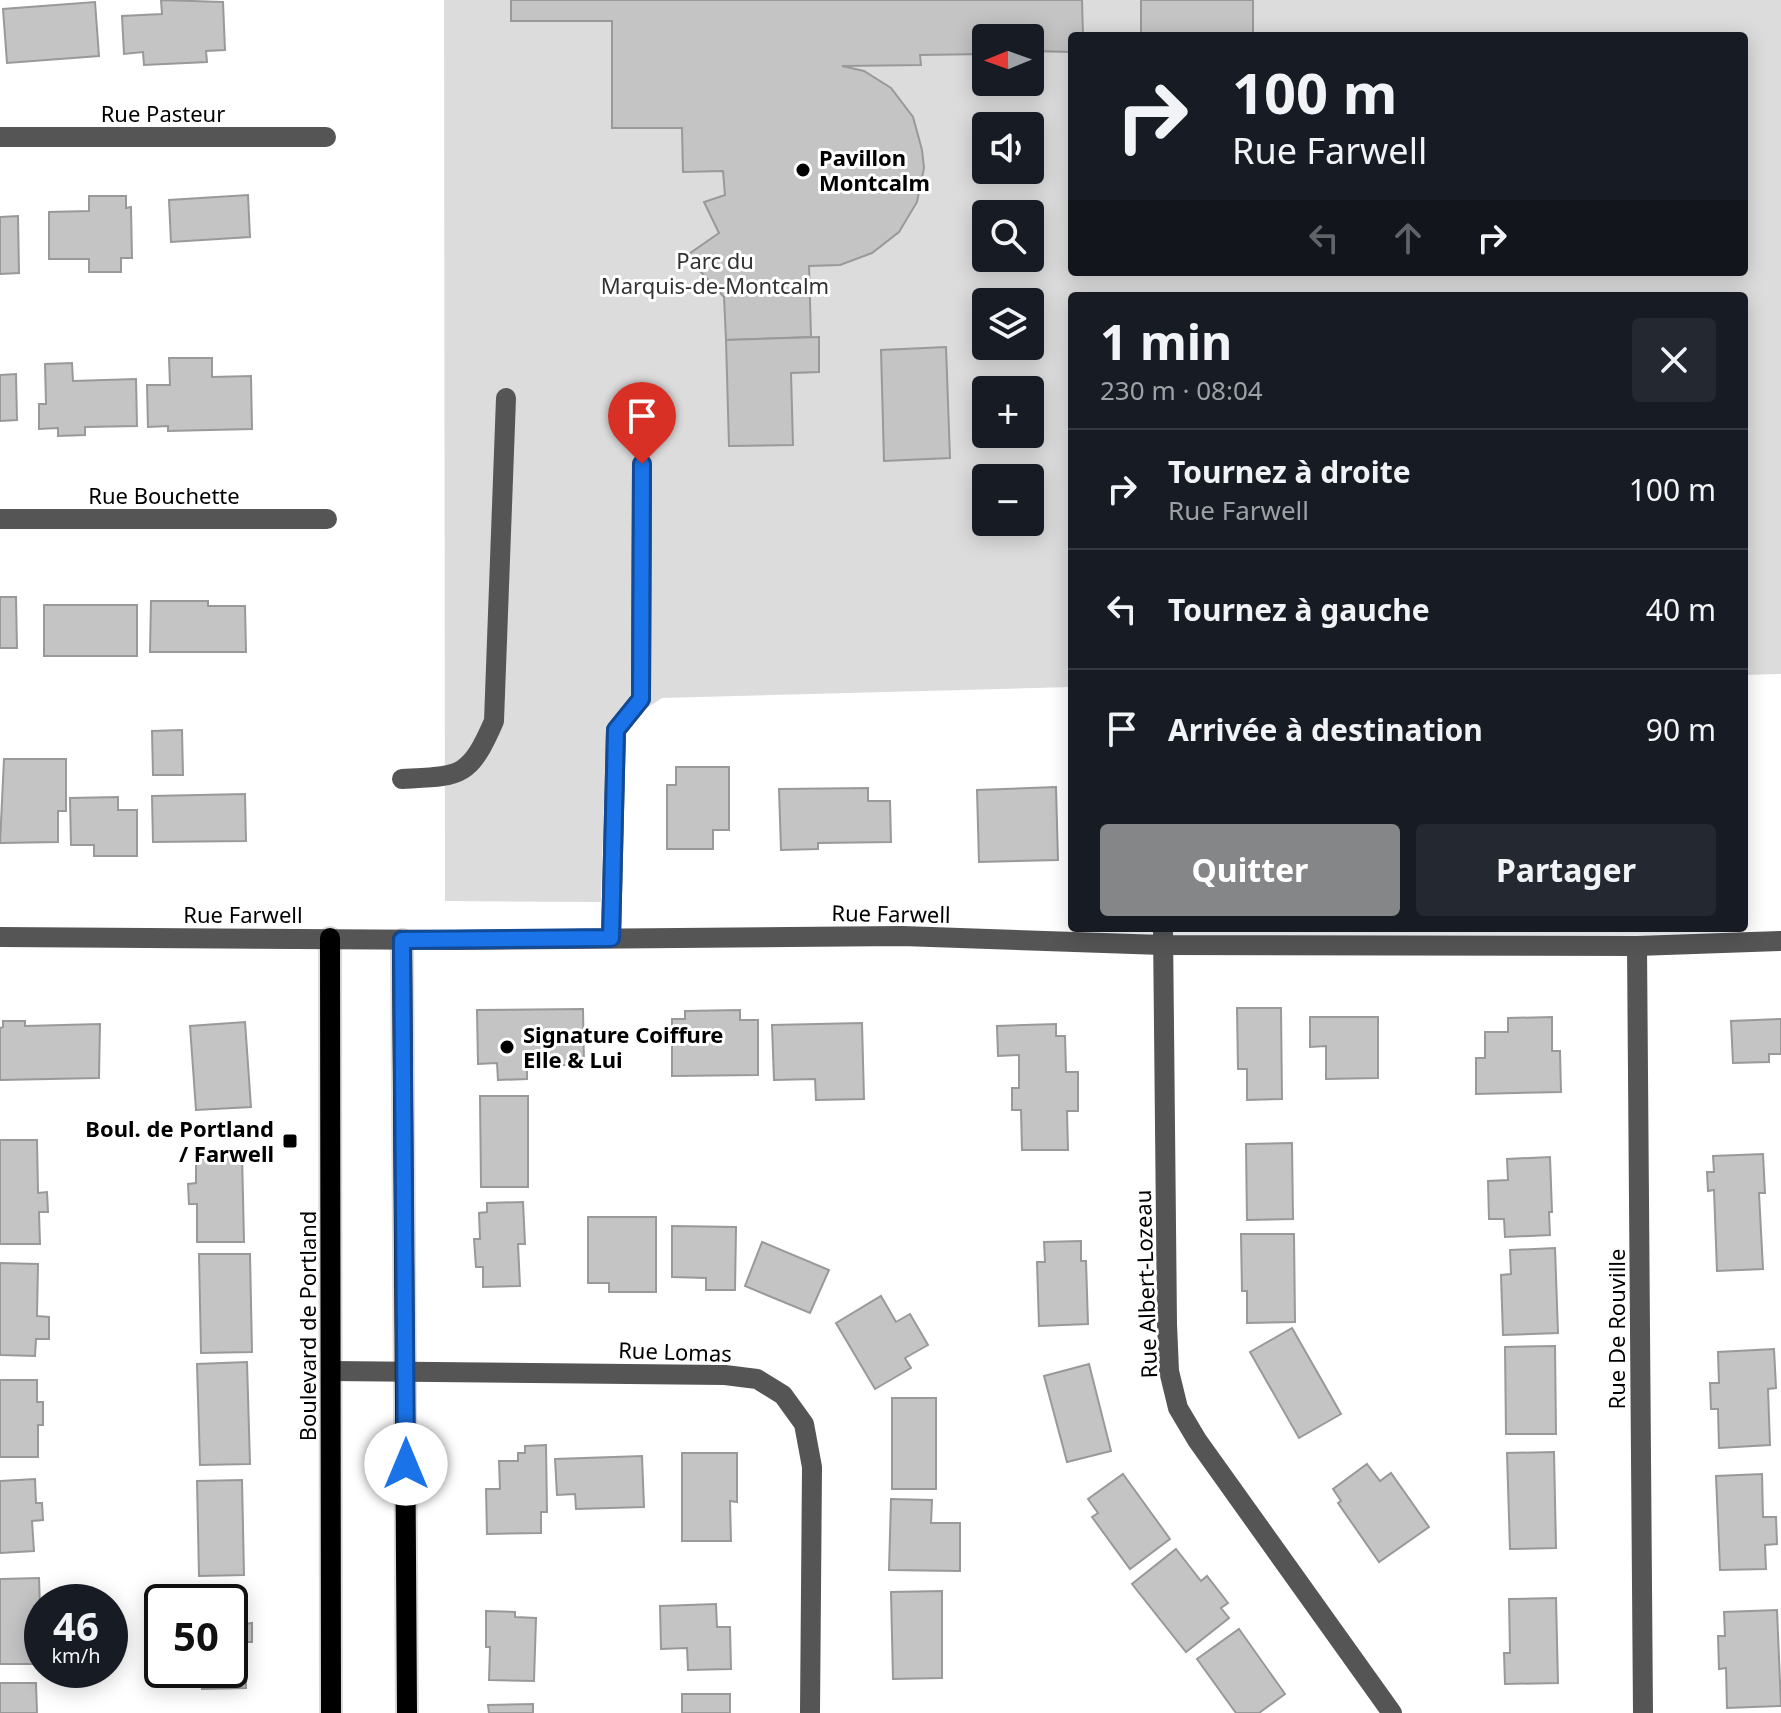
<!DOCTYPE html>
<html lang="fr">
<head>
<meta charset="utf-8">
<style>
	:root { --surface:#171b24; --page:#242831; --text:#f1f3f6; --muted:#9ea1a6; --line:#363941; --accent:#858687 }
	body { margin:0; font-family:"Noto Sans",sans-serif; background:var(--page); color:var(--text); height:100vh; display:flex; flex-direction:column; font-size:30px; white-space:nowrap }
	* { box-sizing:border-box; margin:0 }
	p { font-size:26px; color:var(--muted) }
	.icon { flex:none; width:44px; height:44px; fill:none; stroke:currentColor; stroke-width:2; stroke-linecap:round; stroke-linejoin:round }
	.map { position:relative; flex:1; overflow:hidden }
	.side { position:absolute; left:1068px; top:292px; width:680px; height:640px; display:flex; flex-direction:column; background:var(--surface); border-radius:8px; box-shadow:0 4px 20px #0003 }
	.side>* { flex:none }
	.hud { position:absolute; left:1068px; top:32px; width:680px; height:244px; border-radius:8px; box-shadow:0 4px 20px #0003; background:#171b24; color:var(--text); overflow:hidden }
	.needle { width:52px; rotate:269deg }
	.controls { position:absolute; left:972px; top:24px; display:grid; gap:16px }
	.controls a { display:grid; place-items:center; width:72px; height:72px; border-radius:8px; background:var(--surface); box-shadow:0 4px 20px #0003; font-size:40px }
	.speed { position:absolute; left:24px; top:1584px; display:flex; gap:16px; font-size:40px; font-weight:700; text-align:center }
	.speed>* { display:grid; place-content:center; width:104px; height:104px; border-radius:50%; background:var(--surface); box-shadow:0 4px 20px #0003; line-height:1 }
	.speed small { font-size:20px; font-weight:400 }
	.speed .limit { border:4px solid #111; border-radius:12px; background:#fff; color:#111 }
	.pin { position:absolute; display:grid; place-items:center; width:68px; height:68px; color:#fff; margin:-82px -34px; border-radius:50% 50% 50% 0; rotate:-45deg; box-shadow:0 0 8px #0007 }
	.pin .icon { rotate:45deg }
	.me { position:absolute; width:88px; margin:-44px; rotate:0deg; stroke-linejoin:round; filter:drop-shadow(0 0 6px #0008) }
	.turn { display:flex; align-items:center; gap:28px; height:168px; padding:0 32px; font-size:36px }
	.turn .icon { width:104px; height:104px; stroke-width:2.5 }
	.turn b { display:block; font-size:56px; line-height:68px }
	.lanes { display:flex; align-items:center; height:76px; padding:0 32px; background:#0003; justify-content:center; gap:40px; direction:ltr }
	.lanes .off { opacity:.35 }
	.round { display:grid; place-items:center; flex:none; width:84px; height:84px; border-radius:8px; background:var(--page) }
	.overview { display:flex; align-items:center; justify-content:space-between; height:136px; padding:0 32px }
	h1 { font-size:48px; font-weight:700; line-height:60px }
	.primary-button { display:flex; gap:16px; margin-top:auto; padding:16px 32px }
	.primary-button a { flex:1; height:92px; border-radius:8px; background:var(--accent); color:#fff; font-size:32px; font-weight:700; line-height:92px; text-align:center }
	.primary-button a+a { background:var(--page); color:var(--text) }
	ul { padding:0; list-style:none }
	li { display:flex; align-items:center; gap:24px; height:120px; padding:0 32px; border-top:2px solid var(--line) }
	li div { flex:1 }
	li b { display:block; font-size:30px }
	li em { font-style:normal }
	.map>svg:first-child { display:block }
	.green { fill:#dcdcdc; fill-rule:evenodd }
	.building { fill:#c4c4c4; stroke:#999; stroke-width:2 }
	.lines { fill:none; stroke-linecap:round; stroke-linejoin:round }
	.major-casing { stroke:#dbdbdb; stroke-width:24 }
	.minor { stroke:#555; stroke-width:20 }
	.major { stroke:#000; stroke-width:20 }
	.route-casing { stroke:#114b97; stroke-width:20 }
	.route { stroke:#1a73e8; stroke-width:14 }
	.poi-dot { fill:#000; stroke:#fff; stroke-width:3 }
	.labels { text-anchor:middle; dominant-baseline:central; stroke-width:6; stroke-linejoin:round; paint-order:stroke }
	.street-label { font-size:22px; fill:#000; stroke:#fff }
	.poi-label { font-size:22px; font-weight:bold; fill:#000; stroke:#fff; text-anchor:start }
	.park-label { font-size:22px; fill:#333; stroke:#fff }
</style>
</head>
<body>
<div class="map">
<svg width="1781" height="1713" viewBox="0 0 1781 1713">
	<rect width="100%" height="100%" fill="#fff"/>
	<path class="green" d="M444 0H1781V674L1744 675V296H1072V687L662 698 606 735 601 902 445 901ZM1072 36H1744V272H1072ZM986 38H1030V82H986ZM986 126H1030V170H986ZM986 214H1030V258H986ZM986 302H1030V346H986ZM986 390H1030V434H986ZM986 478H1030V522H986Z"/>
	<g class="building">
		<path d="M161 0 223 2 225 50 206 51 207 62 144 65 143 52 124 54 122 16 162 14Z"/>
		<path d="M511 0H1082L1083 36H1072V52L1030 51V38H986V54L920 55 921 65 842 66 864 71 891 88 913 117 922 150 924 168 917 202 899 232 872 253 840 265 809 266 811 337 726 340 724 297 686 256 719 233 704 202 725 195 723 171 683 172 682 128H612V21H511Z"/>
		<rect x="1141" y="0" width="112" height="36"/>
		<path d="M95 2 99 56 7 63 3 9Z"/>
		<path d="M248 195 250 237 171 242 169 200Z"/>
		<path d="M89 196H126V208L131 207 132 258H121V272H89V259H49V212L89 211Z"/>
		<path d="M18 216 19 273 0 274V217Z"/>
		<path d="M819 337V372L791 373 793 445 729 446 726 340Z"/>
		<path d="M946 347 950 458 884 461 881 350Z"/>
		<path d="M169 358H212V377L251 376 252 429 168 431V426L148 427 147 385H170Z"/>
		<path d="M72 363 73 381 136 379 137 426 85 427V435L58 436V428L39 429V404H46L45 364Z"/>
		<path d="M16 374 17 420 0 421V375Z"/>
		<path d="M0 597H16L17 648H0Z"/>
		<path d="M151 601H208V606H245L246 652H150Z"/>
		<rect x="44" y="605" width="93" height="51"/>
		<path d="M182 730 183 775H153L152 731Z"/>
		<path d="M4 759H66V811H58V842L0 843Z"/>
		<path d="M676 767H729V830H713V849H667V785H676Z"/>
		<path d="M1056 787 1058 860 979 862 977 790Z"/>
		<path d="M868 788V801H890L891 842 818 843V849L781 850 779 789Z"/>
		<path d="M245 794 246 841 153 842 152 796Z"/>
		<path d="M118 797V810H137V856H94V845H71L70 798Z"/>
		<path d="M1237 1008H1281L1282 1099 1247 1100V1069H1238Z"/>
		<path d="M583 1009 584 1065H527V1079L498 1080 497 1063 478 1064 477 1010Z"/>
		<path d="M740 1010V1020H758V1075L672 1076V1019H685V1011Z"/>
		<path d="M1310 1017H1378V1078L1326 1079V1046L1310 1047Z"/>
		<path d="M1552 1017V1051H1560L1561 1092 1476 1094V1058H1485V1032H1508V1018Z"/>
		<path d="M1781 1019V1054H1769V1062L1733 1063 1731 1021Z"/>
		<path d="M3 1021H25V1026L100 1024 99 1078 0 1080V1028L3 1027Z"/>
		<path d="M245 1022 251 1107 196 1110 190 1026Z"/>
		<path d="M862 1023 864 1099 816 1100 815 1079 774 1080 772 1025Z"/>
		<path d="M1056 1024V1036H1065L1066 1072H1078V1111H1067L1068 1150H1022L1021 1110H1012V1088H1019V1055L998 1056 997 1026Z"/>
		<path d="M480 1096H528V1187H481Z"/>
		<path d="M0 1140H37L38 1193 47 1192 48 1212H39L40 1244H0Z"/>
		<path d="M1292 1143 1293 1219 1247 1220 1246 1144Z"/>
		<path d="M242 1153 244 1242H197V1204H189L188 1184 196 1183V1154Z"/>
		<path d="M1763 1154 1765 1193H1759L1763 1269 1717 1271 1714 1190 1708 1191 1707 1172H1714L1713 1156Z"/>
		<path d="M1550 1157 1552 1212H1549L1550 1235 1505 1237 1504 1219H1489L1488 1181 1508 1180 1507 1159Z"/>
		<path d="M523 1202 525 1244H518L520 1286 483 1287V1267H476L474 1239H480L479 1213 487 1212V1203Z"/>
		<path d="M588 1217H656V1292H609V1283H588Z"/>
		<path d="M672 1226 736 1227 735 1290H706V1278L672 1277Z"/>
		<path d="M1241 1234H1294L1295 1322 1247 1323V1291H1242Z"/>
		<path d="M1081 1241V1261H1086L1088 1324 1039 1326 1037 1262H1045L1044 1242Z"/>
		<path d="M762 1242 829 1270 810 1313 745 1286Z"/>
		<path d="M1555 1248 1558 1333 1503 1335 1501 1275 1511 1274 1510 1250Z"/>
		<path d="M199 1254H250L252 1352 201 1353Z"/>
		<path d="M0 1263 38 1264 37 1316 49 1317V1339H36L35 1356 0 1355Z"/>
		<path d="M881 1296 896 1322 910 1314 928 1345 905 1358 911 1368 875 1389 836 1323Z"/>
		<path d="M1292 1328 1341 1414 1299 1438 1250 1352Z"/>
		<path d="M1555 1346 1556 1434H1506L1505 1347Z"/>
		<path d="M1774 1349 1776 1388 1768 1389 1770 1445 1719 1448 1718 1409H1711L1710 1383H1719L1718 1352Z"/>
		<path d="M247 1362 250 1464 200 1465 197 1364Z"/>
		<path d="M1089 1364 1111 1451 1067 1462 1044 1376Z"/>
		<path d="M0 1380H37V1402H43V1425H38V1457H0Z"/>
		<rect x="892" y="1398" width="44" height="91"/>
		<path d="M546 1445 547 1512H541V1533L487 1534 486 1489H500L499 1461H518V1453H525V1446Z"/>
		<path d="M1554 1452 1556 1548 1510 1549 1507 1453Z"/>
		<path d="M682 1453H737V1502L730 1501 731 1541H682Z"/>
		<path d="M642 1456 644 1507 576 1509 575 1494 557 1495 555 1459Z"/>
		<path d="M1367 1464 1380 1481 1391 1473 1429 1527 1379 1562 1338 1503 1341 1501 1333 1489Z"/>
		<path d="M1123 1474 1170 1539 1130 1569 1092 1517 1098 1513 1088 1499Z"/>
		<path d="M1762 1474 1763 1517H1776L1777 1544 1765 1545 1766 1569 1720 1570 1716 1476Z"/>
		<path d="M35 1479 36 1503H42L43 1520 32 1521 34 1551 0 1553V1481Z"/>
		<path d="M242 1480 244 1575 199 1576 197 1481Z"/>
		<path d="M891 1499 932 1500 931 1523H960V1571L889 1570Z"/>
		<path d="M1176 1549 1201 1581 1207 1576 1228 1603 1221 1608 1229 1618 1186 1652 1132 1584Z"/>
		<path d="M39 1578 40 1606H34L35 1664H0V1579Z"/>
		<path d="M245 1590V1624L252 1623V1642H245L246 1688 202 1689 201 1670H230V1602H200V1591Z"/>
		<path d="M942 1591V1678L893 1679 891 1592Z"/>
		<path d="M1556 1598 1558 1683 1505 1684 1504 1653H1510L1509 1599Z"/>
		<path d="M716 1604 717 1627H730L731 1669 688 1670 687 1648 661 1649 660 1606Z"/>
		<path d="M1777 1610 1781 1706 1727 1708 1726 1668 1719 1669 1718 1636H1725L1724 1612Z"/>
		<path d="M486 1611 515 1612V1617L536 1618 534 1681 489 1680 490 1647H486Z"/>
		<path d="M1239 1629 1285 1694 1259 1713H1236L1197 1659Z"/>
		<path d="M0 1683H36L37 1713H0Z"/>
		<rect x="682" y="1694" width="48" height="19"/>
		<path d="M533 1704V1713H489L488 1705Z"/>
	</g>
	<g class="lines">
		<defs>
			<g id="major">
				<path d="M330 938 331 1713"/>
				<path d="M402 940 407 1713"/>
			</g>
		</defs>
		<use href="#major" class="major-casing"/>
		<g class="minor">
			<path d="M0 137H326"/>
			<path d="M0 519H327"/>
			<path d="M402 779C460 776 469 779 494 721L506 398"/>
			<path d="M1163 928 1167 1324 1169 1371 1178 1408 1197 1440 1392 1713"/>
			<path d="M0 937 456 940 902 936 1162 945 1637 946 1781 941"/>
			<path d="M611 938 616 730 641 699 642 464"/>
			<path d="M1637 946 1643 1713"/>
			<path d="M331 1371 725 1375 757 1379 783 1395 804 1424 812 1467 810 1713"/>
		</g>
		<use href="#major" class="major"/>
	</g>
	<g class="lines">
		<defs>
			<path id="route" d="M406 1464 402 940 611 938 616 730 641 699 642 464"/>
		</defs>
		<use href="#route" class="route-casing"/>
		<use href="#route" class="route"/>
	</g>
	<g class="poi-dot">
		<circle cx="803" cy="170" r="8"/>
		<circle cx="507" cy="1047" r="8"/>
		<rect x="282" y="1133" width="16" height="16" rx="4"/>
	</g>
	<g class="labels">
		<g class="street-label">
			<text x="163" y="113">Rue Pasteur</text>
			<text x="164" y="495">Rue Bouchette</text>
			<text transform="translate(891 913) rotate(1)">Rue Farwell</text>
			<text x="243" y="914">Rue Farwell</text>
			<text transform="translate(1145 1284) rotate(-92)">Rue Albert-Lozeau</text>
			<text transform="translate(307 1326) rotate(-90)">Boulevard de Portland</text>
			<text transform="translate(1616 1329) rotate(-90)">Rue De Rouville</text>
			<text transform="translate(675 1351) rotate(2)">Rue Lomas</text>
		</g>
		<g class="poi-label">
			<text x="819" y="157">Pavillon<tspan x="819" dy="25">Montcalm</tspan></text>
			<text x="523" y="1034">Signature Coiffure<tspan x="523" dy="25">Elle &amp; Lui</tspan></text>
			<text x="274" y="1128" text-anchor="end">Boul. de Portland<tspan x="274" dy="25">/ Farwell</tspan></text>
		</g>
		<g class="park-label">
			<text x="715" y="260">Parc du<tspan x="715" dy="25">Marquis-de-Montcalm</tspan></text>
		</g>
	</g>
</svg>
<div class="controls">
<a><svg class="needle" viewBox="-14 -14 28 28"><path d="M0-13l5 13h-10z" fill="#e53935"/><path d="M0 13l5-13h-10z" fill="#9ea1a6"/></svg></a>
<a><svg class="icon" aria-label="sound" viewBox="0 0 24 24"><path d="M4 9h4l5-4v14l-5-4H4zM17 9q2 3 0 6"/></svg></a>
<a><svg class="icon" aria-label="search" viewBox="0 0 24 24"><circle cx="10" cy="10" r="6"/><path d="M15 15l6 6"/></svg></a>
<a><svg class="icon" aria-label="layers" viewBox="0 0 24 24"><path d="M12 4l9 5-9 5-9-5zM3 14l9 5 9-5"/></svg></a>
<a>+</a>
<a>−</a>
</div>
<div class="speed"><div>46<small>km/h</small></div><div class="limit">50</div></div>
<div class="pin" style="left:642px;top:464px;background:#d93025"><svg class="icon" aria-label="arrive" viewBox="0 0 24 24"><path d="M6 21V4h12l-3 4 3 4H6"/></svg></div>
<svg class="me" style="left:406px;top:1464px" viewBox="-20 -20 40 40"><circle r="19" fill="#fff"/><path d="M0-13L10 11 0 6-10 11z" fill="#1a73e8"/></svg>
<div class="hud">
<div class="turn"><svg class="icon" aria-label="right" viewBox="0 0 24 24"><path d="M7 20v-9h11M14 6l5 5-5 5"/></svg><div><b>100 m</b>Rue Farwell</div></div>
<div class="lanes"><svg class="icon off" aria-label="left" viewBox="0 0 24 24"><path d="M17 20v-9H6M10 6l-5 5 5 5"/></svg><svg class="icon off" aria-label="ahead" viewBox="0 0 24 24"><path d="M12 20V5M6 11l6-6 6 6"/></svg><svg class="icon" aria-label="right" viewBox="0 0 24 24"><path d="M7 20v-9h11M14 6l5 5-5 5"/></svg></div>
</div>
<section class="side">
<div class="overview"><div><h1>1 min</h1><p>230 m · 08:04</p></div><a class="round"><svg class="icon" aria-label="close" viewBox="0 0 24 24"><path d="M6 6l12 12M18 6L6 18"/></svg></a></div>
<ul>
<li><svg class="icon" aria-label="right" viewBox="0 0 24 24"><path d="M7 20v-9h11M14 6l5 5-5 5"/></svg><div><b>Tournez à droite</b><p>Rue Farwell</p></div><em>100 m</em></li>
<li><svg class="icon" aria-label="left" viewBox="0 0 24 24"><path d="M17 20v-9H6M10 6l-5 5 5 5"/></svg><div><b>Tournez à gauche</b></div><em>40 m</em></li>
<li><svg class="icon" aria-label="arrive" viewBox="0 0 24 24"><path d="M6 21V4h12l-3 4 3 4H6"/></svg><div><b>Arrivée à destination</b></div><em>90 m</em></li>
</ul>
<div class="primary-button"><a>Quitter</a><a>Partager</a></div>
</section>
</div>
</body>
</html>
